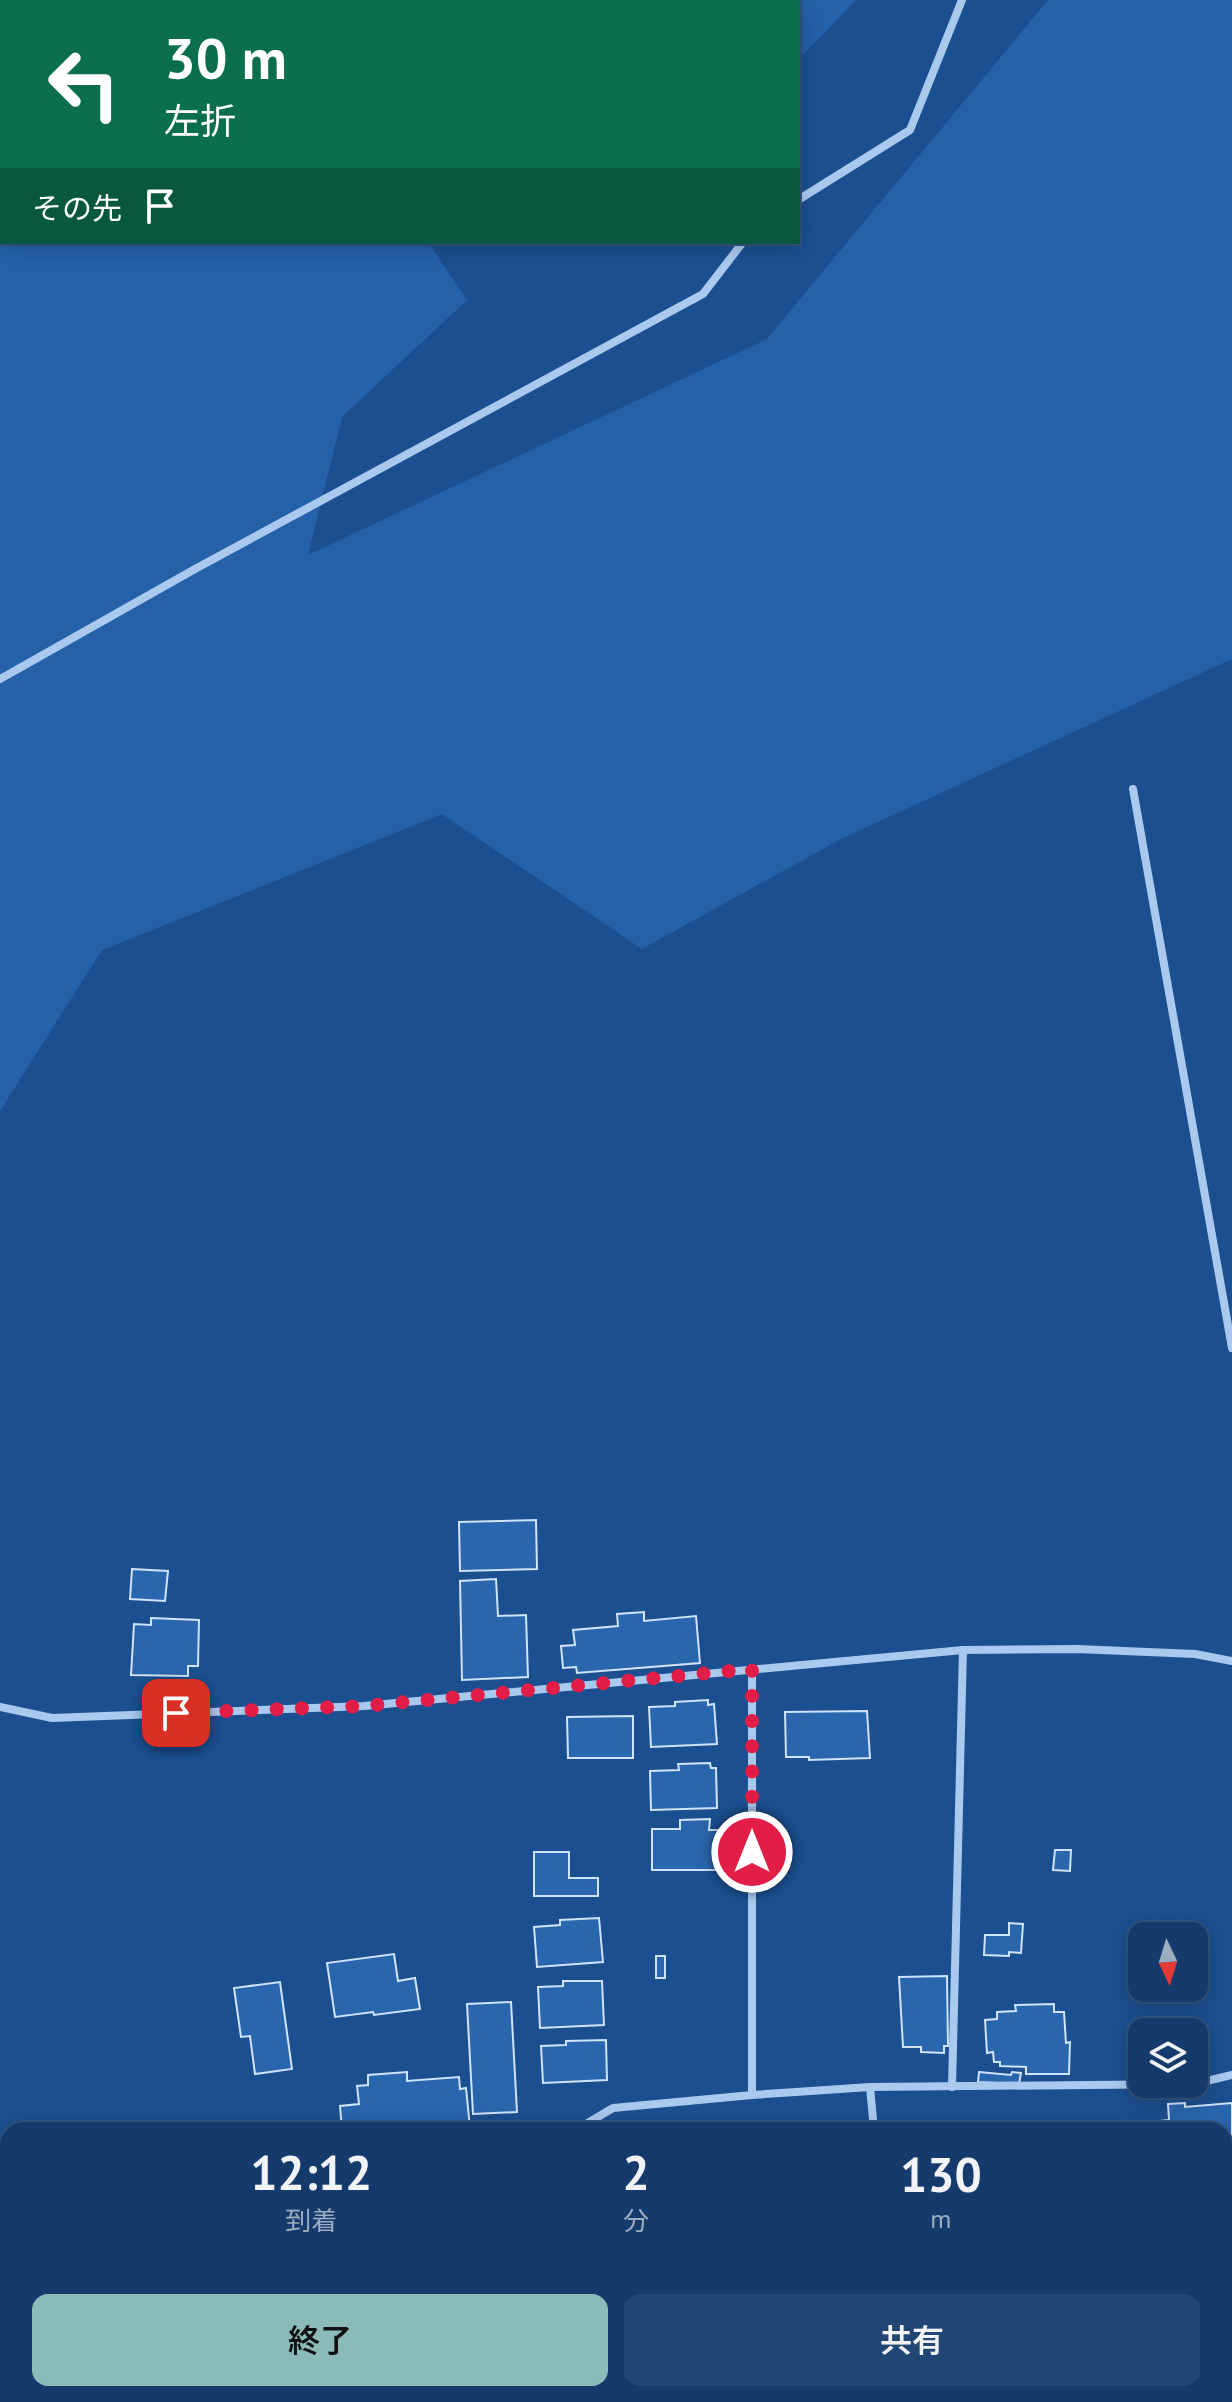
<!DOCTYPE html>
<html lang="ja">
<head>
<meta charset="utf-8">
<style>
	:root { --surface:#143b6b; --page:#214673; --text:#f1f3f6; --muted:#9dadc1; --line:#33557e; --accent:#8bbbb9 }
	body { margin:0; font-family:"PT Sans","Noto Sans JP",sans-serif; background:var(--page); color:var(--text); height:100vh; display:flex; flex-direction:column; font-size:30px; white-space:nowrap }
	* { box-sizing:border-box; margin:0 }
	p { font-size:26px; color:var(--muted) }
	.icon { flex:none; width:44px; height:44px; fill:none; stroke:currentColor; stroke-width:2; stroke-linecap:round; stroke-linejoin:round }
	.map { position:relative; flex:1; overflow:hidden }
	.side { position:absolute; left:0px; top:2122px; width:1232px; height:280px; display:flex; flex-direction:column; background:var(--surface); border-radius:24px 24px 0 0; box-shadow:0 4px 20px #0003,0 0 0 2px var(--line) }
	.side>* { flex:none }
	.guide { position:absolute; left:0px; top:0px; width:800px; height:244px; box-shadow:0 4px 20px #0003,0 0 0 2px var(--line); background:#0b6e4f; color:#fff; overflow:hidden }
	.needle { width:52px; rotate:176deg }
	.tools { position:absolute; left:1128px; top:1922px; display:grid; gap:16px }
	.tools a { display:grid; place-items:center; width:80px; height:80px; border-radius:16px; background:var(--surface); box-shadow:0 4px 20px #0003,0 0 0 2px var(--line); font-size:40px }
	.pin { position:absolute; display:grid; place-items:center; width:68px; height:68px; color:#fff; margin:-34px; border-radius:16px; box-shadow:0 4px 12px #0006 }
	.me { position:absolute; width:88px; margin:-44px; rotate:0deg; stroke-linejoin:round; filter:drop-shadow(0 0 6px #0008) }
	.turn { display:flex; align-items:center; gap:28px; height:168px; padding:0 32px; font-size:36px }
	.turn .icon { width:104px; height:104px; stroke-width:2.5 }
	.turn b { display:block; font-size:56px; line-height:68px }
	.then { display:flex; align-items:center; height:76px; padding:0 32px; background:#0003; gap:16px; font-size:30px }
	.eta { display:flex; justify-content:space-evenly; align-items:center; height:136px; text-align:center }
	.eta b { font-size:48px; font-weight:600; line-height:56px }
	.primary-button { display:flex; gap:16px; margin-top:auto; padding:16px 32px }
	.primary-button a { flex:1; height:92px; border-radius:16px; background:var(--accent); color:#111; font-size:32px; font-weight:600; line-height:92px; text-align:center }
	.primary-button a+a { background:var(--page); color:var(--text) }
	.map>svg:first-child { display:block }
	.green { fill:#2461a8 }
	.building { fill:#2a66ad; stroke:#cfe3fa; stroke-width:2 }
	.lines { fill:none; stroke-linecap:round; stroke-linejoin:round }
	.street { stroke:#a9c9ee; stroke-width:8 }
	.route { stroke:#e11d48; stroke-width:14; stroke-dasharray:0 25.2 }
</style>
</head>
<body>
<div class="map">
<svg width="1232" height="2402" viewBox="0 0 1232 2402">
	<rect width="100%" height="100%" fill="#1b4f8f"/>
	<g class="green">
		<path d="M0 0H341L2 2V242H428L467 300 342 417 308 555 767 339 1048 0H1232V659L841 839 642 949 442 814 102 950 0 1111Z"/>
		<path d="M406 0H856L798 60V2Z"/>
	</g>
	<g class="building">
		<path d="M536 1520 537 1569 460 1571 459 1522Z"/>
		<path d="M132 1569 168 1571 165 1601 130 1599Z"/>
		<path d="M496 1579 498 1616 526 1615 528 1677 462 1680 460 1581Z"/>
		<path d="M644 1612V1621L696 1616 700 1663 577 1673 576 1667 563 1668 561 1646 575 1645 573 1630 618 1626 617 1614Z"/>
		<path d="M151 1618 199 1620 198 1666H188V1676L131 1675 134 1624 151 1625Z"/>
		<path d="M708 1700V1705L714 1704 717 1744 651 1747 649 1707 675 1706V1702Z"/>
		<path d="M867 1711 870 1758 809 1760V1757H786L785 1712Z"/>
		<path d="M633 1716V1758H568L567 1717Z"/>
		<path d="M710 1763 711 1768H716L717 1808 651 1810 650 1771 679 1770 678 1764Z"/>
		<path d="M710 1819 709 1830H718V1870H652V1829H680V1820Z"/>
		<path d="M1055 1850H1071L1070 1871 1053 1870Z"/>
		<path d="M534 1852H569V1878H598V1896H534Z"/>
		<path d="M599 1918 603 1962 537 1967 534 1927 560 1925V1920Z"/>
		<path d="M1009 1923 1023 1924 1021 1953 1009 1952V1956L984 1955 985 1935H1009Z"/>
		<path d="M394 1954 398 1981 415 1978 420 2009 374 2015 373 2012 335 2017 327 1963Z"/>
		<rect x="656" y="1956" width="9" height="22"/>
		<path d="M947 1976 948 2046H944V2053L921 2052V2047H903L899 1977Z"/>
		<path d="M563 1981H602L604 2025 540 2028 538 1987 563 1986Z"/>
		<path d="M280 1982 292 2069 255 2074 250 2036 241 2037 234 1988Z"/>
		<path d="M511 2002 517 2112 473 2114 467 2004Z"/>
		<path d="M1054 2004V2012H1064L1066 2043 1070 2042 1069 2074H1026V2067L1000 2066V2062H994L993 2052 987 2053 985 2020 997 2019V2012L1016 2011 1015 2005Z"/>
		<path d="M606 2040 607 2080 543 2083 541 2046 566 2045V2041Z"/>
		<path d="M407 2072V2081L459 2077 460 2089 466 2088 470 2128 342 2130 340 2106 359 2104 357 2086 368 2085V2075Z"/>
		<path d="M979 2072 1011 2075 1012 2072 1021 2073 1019 2084 978 2082Z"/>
		<path d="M1185 2103V2107L1232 2103V2161L1224 2162V2130H1160V2121L1169 2120 1168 2104Z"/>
		<path d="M1016 2121V2130H967V2127H983V2123Z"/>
		<path d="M1113 2121 1115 2130H1100L1099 2123Z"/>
		<path d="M922 2123 947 2124V2130H922Z"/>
		<path d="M1232 2194V2249L1224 2250V2195Z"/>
		<path d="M8 2239V2297L1 2300 0 2242Z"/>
		<path d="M1205 2397 1206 2402H1178L1177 2400Z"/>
	</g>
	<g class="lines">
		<g class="street">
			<path d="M798 200 910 130 962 0"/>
			<path d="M0 679 195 569 703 294 743 242"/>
			<path d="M1133 789 1232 1348"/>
			<path d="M0 1707 52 1718 364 1706 963 1650 1077 1649 1195 1654 1232 1661"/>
			<path d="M1194 2084 1232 2075"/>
			<path d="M870 2087 874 2130"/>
			<path d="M952 2087 963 1650"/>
			<path d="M752 2095V1669"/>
			<path d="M576 2130 613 2108 752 2095 870 2087 1192 2084"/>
			<path d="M0 2318 8 2313"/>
			<path d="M1224 2381 1232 2380"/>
			<path d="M901 2394 902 2402"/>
			<path d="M1023 2402 1098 2394"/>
		</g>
	</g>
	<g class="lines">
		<path class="route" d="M176 1713 364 1706 752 1669V1852"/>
	</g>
</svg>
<div class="tools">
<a><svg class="needle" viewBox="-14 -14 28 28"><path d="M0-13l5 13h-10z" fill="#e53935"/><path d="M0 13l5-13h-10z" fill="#9dadc1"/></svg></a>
<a><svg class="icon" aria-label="layers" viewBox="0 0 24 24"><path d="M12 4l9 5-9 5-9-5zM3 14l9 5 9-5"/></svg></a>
</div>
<div class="pin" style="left:176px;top:1713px;background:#d93025"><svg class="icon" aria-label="arrive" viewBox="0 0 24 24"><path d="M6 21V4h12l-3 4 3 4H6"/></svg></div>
<svg class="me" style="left:752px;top:1852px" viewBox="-20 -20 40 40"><circle r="17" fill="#e11d48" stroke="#fff" stroke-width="3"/><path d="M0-11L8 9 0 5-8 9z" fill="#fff"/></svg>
<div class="guide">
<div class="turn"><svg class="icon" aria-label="left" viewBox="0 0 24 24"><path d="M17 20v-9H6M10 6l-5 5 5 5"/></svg><div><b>30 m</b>左折</div></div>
<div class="then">その先<svg class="icon" aria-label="arrive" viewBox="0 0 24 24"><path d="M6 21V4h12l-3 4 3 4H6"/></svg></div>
</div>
<section class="side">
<div class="eta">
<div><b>12:12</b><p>到着</p></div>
<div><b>2</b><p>分</p></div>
<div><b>130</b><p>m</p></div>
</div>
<div class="primary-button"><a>終了</a><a>共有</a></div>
</section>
</div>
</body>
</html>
